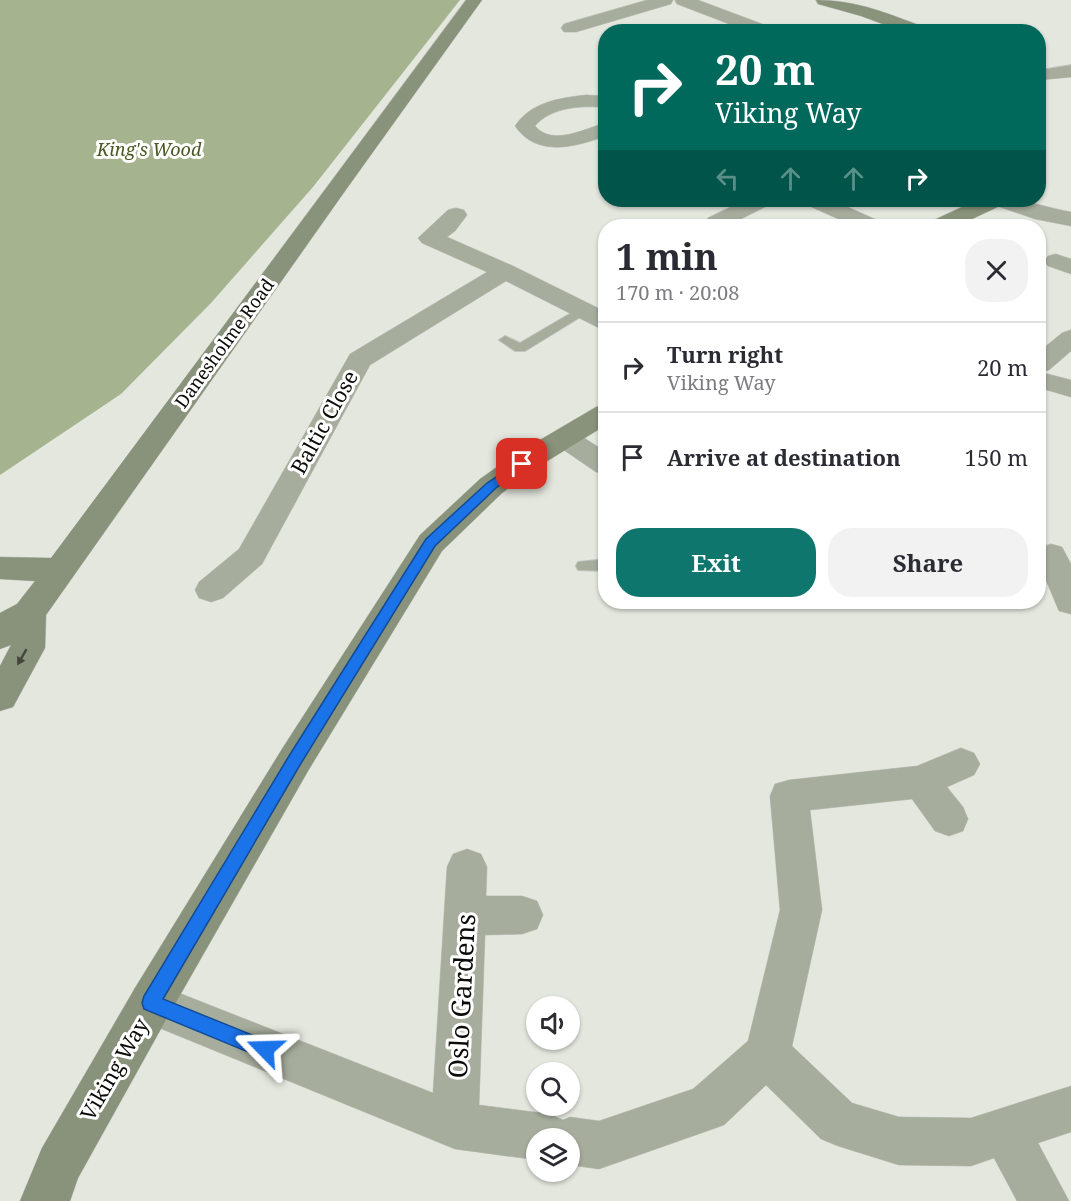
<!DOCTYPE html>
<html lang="en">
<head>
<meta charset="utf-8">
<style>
	:root { --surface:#fff; --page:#f2f2f3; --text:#2b2b33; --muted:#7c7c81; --line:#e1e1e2; --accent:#0f766e }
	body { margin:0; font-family:"Noto Serif",serif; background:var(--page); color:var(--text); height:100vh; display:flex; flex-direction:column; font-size:22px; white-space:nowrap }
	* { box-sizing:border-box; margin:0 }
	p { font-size:20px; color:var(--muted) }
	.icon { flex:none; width:33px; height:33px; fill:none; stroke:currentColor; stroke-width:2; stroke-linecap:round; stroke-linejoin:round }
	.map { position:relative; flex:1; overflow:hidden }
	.drawer { position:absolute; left:598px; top:219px; width:448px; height:390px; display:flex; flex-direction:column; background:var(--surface); border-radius:24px; box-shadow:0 2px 4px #0004 }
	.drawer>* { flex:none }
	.hud { position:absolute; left:598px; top:24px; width:448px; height:183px; border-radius:24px; box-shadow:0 2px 4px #0004; background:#00695c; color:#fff; overflow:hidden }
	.buttons { position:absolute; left:526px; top:996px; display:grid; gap:12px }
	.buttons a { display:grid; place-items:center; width:54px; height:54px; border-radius:50%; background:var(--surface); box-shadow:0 2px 4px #0004; font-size:30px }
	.pin { position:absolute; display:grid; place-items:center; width:51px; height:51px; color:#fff; margin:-26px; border-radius:12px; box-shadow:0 3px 9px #0006 }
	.me { position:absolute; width:66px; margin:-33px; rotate:292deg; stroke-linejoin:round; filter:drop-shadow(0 0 4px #0008) }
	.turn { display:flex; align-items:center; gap:21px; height:126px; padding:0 18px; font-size:27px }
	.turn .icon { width:78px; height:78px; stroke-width:2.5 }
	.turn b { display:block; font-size:42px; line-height:51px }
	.lanes { display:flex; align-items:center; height:57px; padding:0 18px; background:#0003; justify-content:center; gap:30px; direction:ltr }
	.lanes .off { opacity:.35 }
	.round { display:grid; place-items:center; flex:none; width:63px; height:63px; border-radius:24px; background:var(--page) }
	.summary { display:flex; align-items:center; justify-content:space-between; height:102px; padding:0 18px }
	h1 { font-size:36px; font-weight:700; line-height:45px }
	.primary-button { display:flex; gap:12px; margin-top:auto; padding:12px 18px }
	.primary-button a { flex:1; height:69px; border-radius:24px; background:var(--accent); color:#fff; font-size:24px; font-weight:700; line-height:69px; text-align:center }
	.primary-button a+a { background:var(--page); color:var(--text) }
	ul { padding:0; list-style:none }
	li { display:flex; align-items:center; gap:18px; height:90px; padding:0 18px; border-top:2px solid var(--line) }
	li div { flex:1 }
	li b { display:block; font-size:22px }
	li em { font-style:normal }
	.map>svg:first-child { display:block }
	.forest { fill:#a6b38f }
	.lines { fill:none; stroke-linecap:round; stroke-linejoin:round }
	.lane-casing { stroke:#c0c4bc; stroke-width:2 }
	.street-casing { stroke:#c0c4bc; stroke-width:1 }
	.secondary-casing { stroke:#c0c4bc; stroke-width:1 }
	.lane { fill:#a7ad9d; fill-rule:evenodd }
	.street { fill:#a7ad9d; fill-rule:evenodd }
	.secondary { fill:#89927a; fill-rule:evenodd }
	.oneway { fill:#44483c }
	.route { fill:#1a73e8; stroke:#114b97; stroke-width:1.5 }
	.labels { text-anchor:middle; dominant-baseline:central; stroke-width:6; stroke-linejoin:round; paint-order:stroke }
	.far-park-label { font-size:18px; font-style:italic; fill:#485921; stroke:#fff }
	.far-street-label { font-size:18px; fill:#0b0c09; stroke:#fff }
	.street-label { font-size:21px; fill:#0b0c09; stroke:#fff }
	.near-street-label { font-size:26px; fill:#0b0c09; stroke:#fff }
</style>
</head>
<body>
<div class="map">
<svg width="1071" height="1201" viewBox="0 0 1071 1201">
	<rect width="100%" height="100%" fill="#e3e7de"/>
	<path class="forest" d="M0 0H460L313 187 211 303 121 394 0 475Z"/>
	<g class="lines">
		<defs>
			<g id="lane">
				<path d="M583 306 589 310 587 313 525 351H515L499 340 505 336 520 343Z"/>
				<path d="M606 559V571L578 570 576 566 578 562Z"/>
			</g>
			<g id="street">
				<path d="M647 0H673L671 4 576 32H564L561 28 564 24Z"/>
				<path d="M675 0H698L773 28 775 32H750L677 4Z"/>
				<path d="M1071 65V77L1040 80V70Z"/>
				<path d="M586 95 606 96V108C583 105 551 107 535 126 553 147 585 128 606 123V136C575 147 537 158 515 126 531 102 559 98 586 95Z"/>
				<path d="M745 200H772L769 205 727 226H707L705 223 708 218Z"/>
				<path d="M804 200H832L879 221 882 226H854L807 205Z"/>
				<path d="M991 200C1019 197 1044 207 1071 212V226L1035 219 994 205Z"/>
				<path d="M456 208 464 210 467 215 455 231 447 237 513 266 606 312V330L597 327 506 281 370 365 262 564 223 598 211 602 199 598 195 590 199 582 239 549 350 354 487 272 422 243 418 238 448 210Z"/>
				<path d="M1056 254 1071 259V274L1048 266 1044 261 1048 256Z"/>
				<path d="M1071 330V351L1049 370 1040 372 1071 380V397L1040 388V351L1062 333Z"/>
				<path d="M565 429 575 432 606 452V475L596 472 555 444 551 438 555 432Z"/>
				<path d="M1051 544 1062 547 1071 564V614L1059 611 1040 566V548Z"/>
				<path d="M961 748 974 753 980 764 974 775 947 787 963 807 968 819 963 831 949 836 935 831 912 799 810 810 822 910 792 1046 852 1103 899 1117 971 1118 1071 1086V1132L1038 1143 1069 1201H1017L994 1158 971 1166 899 1165 838 1146 821 1139 766 1085 724 1125 707 1131 599 1169 570 1165V1138H537V1160L455 1149 135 1018 129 1003 135 988 151 982 433 1093 447 867 453 854 467 849 481 854 487 867 486 896H522L537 901 543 915 537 929 522 934 485 935 479 1105 549 1114 563 1120 570 1117 599 1121 693 1089 748 1041 780 910 770 796 775 784 789 780 917 766Z"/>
			</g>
			<g id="secondary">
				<path d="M466 0H482L345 191 46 615 45 648 13 707 0 711V666L11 645 0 649V613L17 604 35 581 0 579V557L51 558Z"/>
				<path d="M816 0C858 0 888 14 927 28L929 32H904L861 16 818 4Z"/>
				<path d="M977 200H1005L1002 205 957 226H929L932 221Z"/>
				<path d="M606 404V425L531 471 502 493 442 551 308 771 167 1018 78 1178 70 1201H20L42 1148 135 988 282 749 420 535 480 479 511 457 596 407Z"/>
			</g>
		</defs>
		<use href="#lane" class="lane-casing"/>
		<use href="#street" class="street-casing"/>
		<use href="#secondary" class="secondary-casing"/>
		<use href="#lane" class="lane"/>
		<use href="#street" class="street"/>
		<use href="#secondary" class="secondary"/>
	</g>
	<defs><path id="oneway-solid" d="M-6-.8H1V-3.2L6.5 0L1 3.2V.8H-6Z" transform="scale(1.5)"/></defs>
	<use class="oneway" href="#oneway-solid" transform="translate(22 657) rotate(120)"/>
	<path class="route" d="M522 460 528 464 526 466 496 488 435 546 300 765 163 999 272 1043 275 1049 272 1056 265 1059 144 1009 142 1003 144 996 289 756 426 539 487 483Z"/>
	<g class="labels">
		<g class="far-park-label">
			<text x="149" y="149">King's Wood</text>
		</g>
		<g class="far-street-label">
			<text transform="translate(224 343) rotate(-54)">Danesholme Road</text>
		</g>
		<g class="street-label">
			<text transform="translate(324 422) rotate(-61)">Baltic Close</text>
			<text transform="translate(114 1069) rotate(-60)">Viking Way</text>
		</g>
		<g class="near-street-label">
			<text transform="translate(461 996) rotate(-87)">Oslo Gardens</text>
		</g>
	</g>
</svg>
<div class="buttons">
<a><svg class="icon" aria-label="sound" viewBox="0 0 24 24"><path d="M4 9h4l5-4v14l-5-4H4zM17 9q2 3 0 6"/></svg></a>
<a><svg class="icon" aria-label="search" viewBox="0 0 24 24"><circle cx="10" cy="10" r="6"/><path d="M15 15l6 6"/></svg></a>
<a><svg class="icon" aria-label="layers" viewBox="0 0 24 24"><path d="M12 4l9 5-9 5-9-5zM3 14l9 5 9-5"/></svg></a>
</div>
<div class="pin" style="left:522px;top:464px;background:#d93025"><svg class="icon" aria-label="arrive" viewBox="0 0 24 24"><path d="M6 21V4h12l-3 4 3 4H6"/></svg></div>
<svg class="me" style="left:265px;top:1049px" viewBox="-20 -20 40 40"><path d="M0-17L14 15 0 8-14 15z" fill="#1a73e8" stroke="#fff" stroke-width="4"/></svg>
<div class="hud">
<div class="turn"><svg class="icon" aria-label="right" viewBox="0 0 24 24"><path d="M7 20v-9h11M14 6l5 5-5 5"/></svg><div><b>20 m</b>Viking Way</div></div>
<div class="lanes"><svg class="icon off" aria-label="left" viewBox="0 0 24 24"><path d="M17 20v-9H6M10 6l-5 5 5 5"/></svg><svg class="icon off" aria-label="ahead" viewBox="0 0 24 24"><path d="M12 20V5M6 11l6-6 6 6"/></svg><svg class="icon off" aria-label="ahead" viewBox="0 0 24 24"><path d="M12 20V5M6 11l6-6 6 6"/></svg><svg class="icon" aria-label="right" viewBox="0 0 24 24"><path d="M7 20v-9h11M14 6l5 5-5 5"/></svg></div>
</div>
<section class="drawer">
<div class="summary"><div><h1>1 min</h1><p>170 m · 20:08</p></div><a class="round"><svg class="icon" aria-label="close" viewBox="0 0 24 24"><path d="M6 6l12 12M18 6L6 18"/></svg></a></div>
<ul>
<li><svg class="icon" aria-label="right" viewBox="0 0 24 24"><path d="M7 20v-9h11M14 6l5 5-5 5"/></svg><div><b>Turn right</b><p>Viking Way</p></div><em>20 m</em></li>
<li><svg class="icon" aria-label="arrive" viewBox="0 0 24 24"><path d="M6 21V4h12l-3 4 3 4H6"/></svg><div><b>Arrive at destination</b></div><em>150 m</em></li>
</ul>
<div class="primary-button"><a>Exit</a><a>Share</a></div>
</section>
</div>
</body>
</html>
